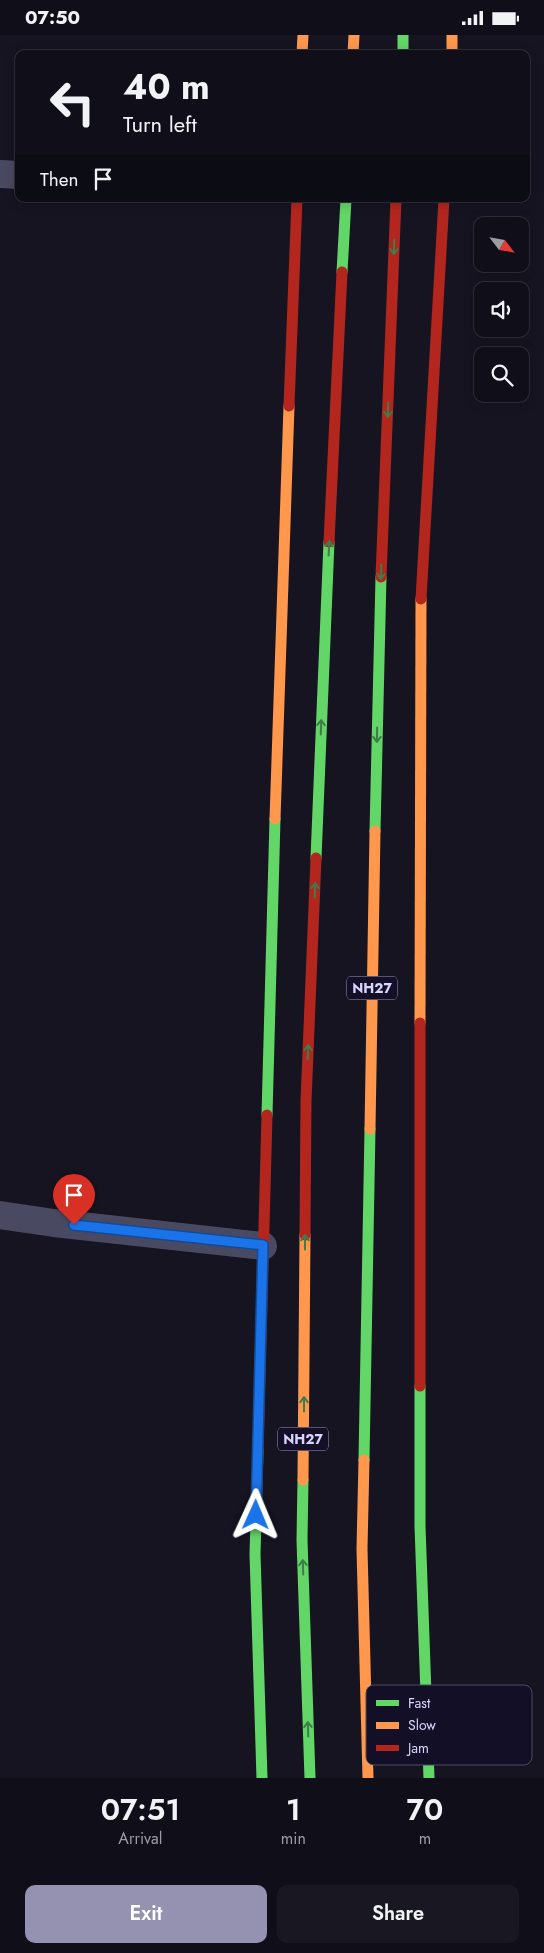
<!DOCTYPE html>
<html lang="en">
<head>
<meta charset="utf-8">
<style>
	:root { --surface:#100f19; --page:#191822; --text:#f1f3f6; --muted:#9c9ca2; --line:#302f38; --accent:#9591b1 }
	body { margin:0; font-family:Jost,sans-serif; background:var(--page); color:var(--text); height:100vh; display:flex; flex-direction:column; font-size:19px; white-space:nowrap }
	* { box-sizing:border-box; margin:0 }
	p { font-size:16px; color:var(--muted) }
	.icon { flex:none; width:28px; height:28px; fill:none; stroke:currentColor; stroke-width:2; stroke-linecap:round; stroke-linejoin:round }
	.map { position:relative; height:1743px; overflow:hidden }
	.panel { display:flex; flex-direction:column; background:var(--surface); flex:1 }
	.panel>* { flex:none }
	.guide { position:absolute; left:15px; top:15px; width:515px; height:152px; border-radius:10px; box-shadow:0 2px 12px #0003,0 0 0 1px var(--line); background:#100f19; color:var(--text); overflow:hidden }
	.needle { width:32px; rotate:121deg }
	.buttons { position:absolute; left:474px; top:182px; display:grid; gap:10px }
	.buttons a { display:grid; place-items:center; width:55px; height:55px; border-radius:10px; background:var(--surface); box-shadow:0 2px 12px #0003,0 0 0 1px var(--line); font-size:25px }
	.pin { position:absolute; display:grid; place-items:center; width:42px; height:42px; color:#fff; margin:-51px -21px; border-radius:50% 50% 50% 0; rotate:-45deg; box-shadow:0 0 5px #0007 }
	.pin .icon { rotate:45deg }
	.me { position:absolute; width:55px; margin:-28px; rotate:1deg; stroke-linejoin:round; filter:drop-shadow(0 0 4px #0008) }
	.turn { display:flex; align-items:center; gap:18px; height:105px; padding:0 25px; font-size:22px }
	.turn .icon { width:65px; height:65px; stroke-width:2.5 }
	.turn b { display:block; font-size:35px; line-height:42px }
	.then { display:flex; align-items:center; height:48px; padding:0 25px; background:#0003; gap:10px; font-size:19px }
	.eta { display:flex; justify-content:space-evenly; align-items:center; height:85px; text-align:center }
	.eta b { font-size:30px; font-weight:600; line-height:35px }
	.action { display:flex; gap:10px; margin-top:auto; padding:10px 25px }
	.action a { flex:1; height:58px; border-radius:10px; background:var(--accent); color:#fff; font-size:20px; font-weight:600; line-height:58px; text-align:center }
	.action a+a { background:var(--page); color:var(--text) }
	.status { display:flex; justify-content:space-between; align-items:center; height:35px; padding:0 25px; background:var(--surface); direction:ltr }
	.status svg { height:14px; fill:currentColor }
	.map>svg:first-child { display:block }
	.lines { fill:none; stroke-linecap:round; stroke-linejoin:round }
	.street { stroke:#4a4962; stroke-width:28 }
	.fast { stroke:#63d668; stroke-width:11 }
	.slow { stroke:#ff974d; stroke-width:11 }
	.jam { stroke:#b3261e; stroke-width:11 }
	.oneway { stroke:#3f7c4a }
	.route-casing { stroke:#114b97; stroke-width:12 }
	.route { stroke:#1a73e8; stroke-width:9 }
	.labels { text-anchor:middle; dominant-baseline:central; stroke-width:5; stroke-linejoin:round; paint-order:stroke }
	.shield { fill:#130f26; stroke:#9e99be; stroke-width:1 }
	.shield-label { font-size:14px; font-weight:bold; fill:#d9d4ff }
	.key { fill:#130f26; stroke:#4e4a67; stroke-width:1 }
	.key-label { font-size:14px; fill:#d9d4ff }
</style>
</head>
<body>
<div class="status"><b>07:50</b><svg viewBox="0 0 49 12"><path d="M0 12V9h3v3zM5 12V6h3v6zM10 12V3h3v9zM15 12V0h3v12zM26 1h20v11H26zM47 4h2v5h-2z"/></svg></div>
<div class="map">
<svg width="544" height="1743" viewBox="0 0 544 1743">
	<rect width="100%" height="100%" fill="#161421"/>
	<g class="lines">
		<g class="street">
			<path d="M0 139 19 140"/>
			<path d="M0 1180 54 1188 263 1211"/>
		</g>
		<g class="fast">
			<path d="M403 0V19"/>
			<path d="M342 237 346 164"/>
			<path d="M375 796 381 542"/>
			<path d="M316 823 329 507"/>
			<path d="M267 1080 275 784"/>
			<path d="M420 1351V1491L429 1743"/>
			<path d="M258 1415 255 1519 262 1743"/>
			<path d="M364 1425 370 1094"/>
			<path d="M303 1445 302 1505 310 1743"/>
		</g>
		<g class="slow">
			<path d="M452 0V19"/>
			<path d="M302 19 303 0"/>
			<path d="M353 19 354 0"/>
			<path d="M275 784 289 371"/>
			<path d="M420 988 421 564"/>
			<path d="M370 1094 375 796"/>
			<path d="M364 1425 362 1514 368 1743"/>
			<path d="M303 1445 305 1200"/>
		</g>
		<g class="jam">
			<path d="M289 371 297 164"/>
			<path d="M329 507 342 237"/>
			<path d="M381 542 396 164"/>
			<path d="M421 564 444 164"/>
			<path d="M420 988V1351"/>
			<path d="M305 1200 306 1066 316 823"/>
			<path d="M258 1415 267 1080"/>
		</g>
	</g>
	<defs><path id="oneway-shaft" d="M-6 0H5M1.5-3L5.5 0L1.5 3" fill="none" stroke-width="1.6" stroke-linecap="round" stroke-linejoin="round" transform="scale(1.25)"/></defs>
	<g class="oneway">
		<use href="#oneway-shaft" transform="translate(394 212) rotate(92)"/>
		<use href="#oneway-shaft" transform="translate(388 375) rotate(92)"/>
		<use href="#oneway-shaft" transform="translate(329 513) rotate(-87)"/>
		<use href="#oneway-shaft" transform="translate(381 537) rotate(92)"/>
		<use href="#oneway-shaft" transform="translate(321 692) rotate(-88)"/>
		<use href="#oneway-shaft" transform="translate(377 700) rotate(91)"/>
		<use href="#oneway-shaft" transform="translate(315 855) rotate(-88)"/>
		<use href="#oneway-shaft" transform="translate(308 1017) rotate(-88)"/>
		<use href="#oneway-shaft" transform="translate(305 1207) rotate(-90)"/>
		<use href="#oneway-shaft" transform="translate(304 1369) rotate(-90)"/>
		<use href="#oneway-shaft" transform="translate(303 1532) rotate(-92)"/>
		<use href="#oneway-shaft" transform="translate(308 1694) rotate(-92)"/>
	</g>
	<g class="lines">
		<defs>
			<path id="route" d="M74 1190 263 1210 256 1480"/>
		</defs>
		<use href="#route" class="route-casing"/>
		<use href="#route" class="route"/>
	</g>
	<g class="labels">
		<g class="shield">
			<rect x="347" y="941.5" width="50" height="23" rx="4"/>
			<rect x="278" y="1392.5" width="50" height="23" rx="4"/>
		</g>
		<g class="shield-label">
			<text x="372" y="953">NH27</text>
			<text x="303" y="1404">NH27</text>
		</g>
	</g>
	<rect x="366" y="1650" width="166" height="80" rx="8" class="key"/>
	<rect x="376" y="1665" width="23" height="6" fill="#63d668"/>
	<rect x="376" y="1687" width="23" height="7" fill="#ff974d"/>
	<rect x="376" y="1710" width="23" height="6" fill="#b3261e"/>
	<g class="key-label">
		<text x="408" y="1673">Fast</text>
		<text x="408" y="1695">Slow</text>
		<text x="408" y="1718">Jam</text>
	</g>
</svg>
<div class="buttons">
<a><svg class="needle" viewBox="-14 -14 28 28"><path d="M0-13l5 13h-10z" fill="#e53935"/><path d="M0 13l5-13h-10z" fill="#9c9ca2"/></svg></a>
<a><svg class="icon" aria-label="sound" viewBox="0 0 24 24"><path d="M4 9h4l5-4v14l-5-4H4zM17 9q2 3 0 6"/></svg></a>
<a><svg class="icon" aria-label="search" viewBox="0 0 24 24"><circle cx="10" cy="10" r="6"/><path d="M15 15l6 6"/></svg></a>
</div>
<div class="pin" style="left:74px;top:1190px;background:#d93025"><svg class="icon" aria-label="arrive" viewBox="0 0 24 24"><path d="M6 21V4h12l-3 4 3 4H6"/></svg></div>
<svg class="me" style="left:256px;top:1480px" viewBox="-20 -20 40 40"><path d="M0-17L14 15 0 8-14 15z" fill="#1a73e8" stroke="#fff" stroke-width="4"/></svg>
<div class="guide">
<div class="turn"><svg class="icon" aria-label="left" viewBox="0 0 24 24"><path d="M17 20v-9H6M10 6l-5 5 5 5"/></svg><div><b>40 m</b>Turn left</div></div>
<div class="then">Then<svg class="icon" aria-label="arrive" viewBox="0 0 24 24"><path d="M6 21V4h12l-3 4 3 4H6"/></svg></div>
</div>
</div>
<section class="panel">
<div class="eta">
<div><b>07:51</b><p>Arrival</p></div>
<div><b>1</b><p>min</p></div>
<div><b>70</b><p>m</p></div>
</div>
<div class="action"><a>Exit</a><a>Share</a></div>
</section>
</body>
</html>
